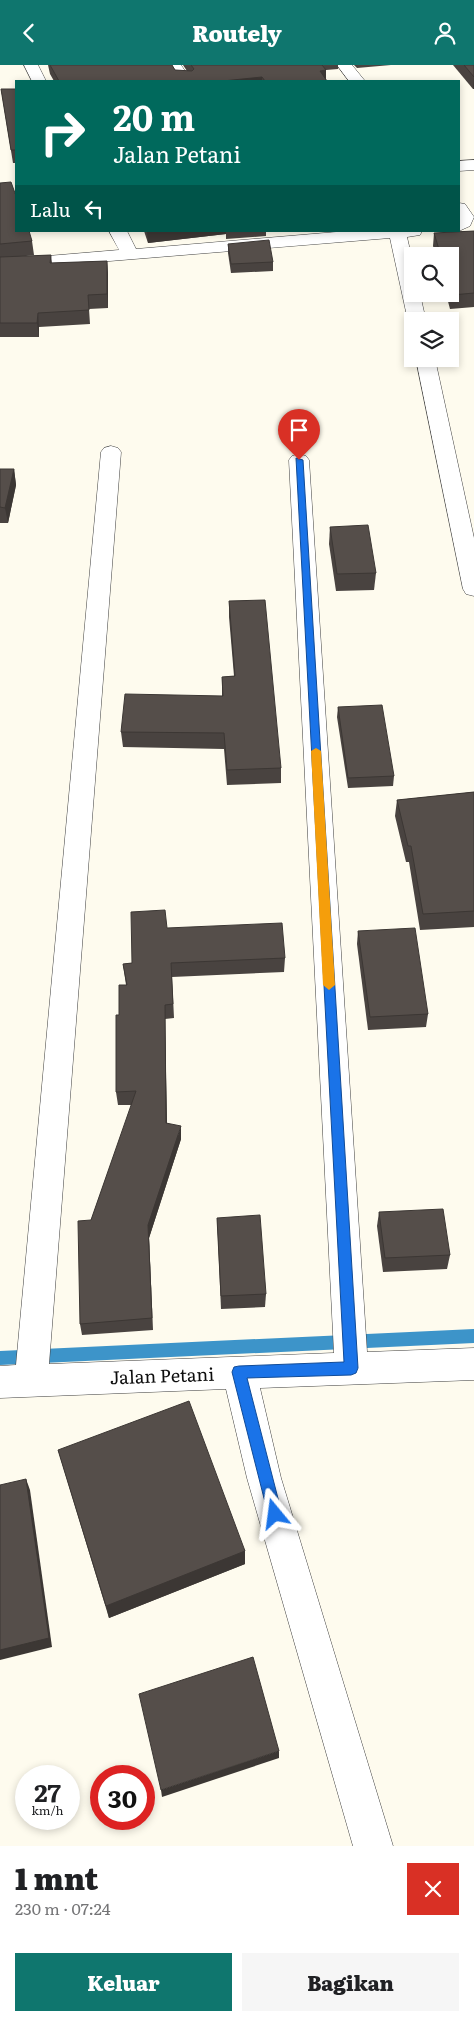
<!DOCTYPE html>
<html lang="id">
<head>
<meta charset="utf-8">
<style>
	:root { --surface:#fff; --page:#f6f6f6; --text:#202124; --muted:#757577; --accent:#0f766e }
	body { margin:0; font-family:Literata,serif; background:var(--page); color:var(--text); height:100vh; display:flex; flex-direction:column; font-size:19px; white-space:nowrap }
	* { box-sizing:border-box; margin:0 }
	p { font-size:16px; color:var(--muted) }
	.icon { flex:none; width:28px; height:28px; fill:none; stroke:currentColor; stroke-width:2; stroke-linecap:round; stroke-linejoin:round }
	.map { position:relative; height:1781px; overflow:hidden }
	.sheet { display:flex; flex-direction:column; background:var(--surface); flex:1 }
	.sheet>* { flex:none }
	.guide { position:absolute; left:15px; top:15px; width:445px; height:152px; border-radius:0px; box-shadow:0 2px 8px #0003; background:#00695c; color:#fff; overflow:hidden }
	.tools { position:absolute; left:404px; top:182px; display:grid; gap:10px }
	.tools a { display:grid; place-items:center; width:55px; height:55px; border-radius:0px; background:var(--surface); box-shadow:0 2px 8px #0003; font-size:25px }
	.speed { position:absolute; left:15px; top:1700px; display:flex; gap:10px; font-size:25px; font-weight:700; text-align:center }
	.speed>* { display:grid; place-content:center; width:65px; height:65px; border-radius:50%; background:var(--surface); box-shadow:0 2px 8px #0003; line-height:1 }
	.speed small { font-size:12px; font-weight:400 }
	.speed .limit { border:8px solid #d22; background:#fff; color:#111 }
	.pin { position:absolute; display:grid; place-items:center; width:42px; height:42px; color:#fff; margin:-51px -21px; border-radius:50% 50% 50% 0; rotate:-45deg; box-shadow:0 0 5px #0007 }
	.pin .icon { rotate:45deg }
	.me { position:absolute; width:55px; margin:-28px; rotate:344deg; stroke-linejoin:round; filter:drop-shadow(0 0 4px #0008) }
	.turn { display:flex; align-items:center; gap:18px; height:105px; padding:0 15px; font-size:22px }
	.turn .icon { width:65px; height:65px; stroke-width:2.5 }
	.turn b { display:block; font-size:35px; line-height:42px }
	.then { display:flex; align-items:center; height:48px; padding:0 15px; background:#0003; gap:10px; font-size:19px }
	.round { display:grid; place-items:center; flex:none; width:52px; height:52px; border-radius:0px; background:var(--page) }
	.headline { display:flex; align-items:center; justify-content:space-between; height:85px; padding:0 15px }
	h1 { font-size:30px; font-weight:800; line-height:38px }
	.button { display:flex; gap:10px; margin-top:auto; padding:10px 15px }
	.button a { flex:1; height:58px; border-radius:0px; background:var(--accent); color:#fff; font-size:20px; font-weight:800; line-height:58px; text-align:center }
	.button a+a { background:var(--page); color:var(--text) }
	header { display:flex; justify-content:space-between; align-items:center; height:65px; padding:0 15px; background:var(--accent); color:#fff; font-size:22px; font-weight:800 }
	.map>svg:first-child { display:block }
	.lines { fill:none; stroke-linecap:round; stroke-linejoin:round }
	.stream { fill:#3d94c9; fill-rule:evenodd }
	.minor-casing { stroke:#404040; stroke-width:1 }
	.minor { fill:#fff; fill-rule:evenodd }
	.wall { fill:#494340 }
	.shaded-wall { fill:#3c3734 }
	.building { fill:#554e4a; stroke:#3c3734 }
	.route { fill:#1a73e8; stroke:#114b97 }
	.slow { fill:#f59e0b }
	.labels { text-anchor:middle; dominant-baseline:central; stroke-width:5; stroke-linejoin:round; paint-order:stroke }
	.near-street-label { font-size:18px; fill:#0d0d0d; stroke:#fff }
</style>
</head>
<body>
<header><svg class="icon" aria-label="back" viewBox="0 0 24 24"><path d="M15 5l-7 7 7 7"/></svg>Routely<svg class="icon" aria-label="person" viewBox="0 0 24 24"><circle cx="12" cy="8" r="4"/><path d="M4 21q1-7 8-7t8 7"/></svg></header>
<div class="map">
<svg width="474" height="1781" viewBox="0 0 474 1781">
	<rect width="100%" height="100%" fill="#fefbee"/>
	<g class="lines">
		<path class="stream" d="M474 1264V1278L0 1300V1286Z"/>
		<defs>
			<g id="minor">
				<path d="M24 0H38L46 16H32Z"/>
				<path d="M167 0H181L192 16H177Z"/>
				<path d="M337 0H352L365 16H349Z"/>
				<path d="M474 95V105L459 106V96Z"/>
				<path d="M459 138 465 139 474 152 470 161 459 166Z"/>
				<path d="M109 166H127L136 184 348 166H422L420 170 407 172 412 194V229H420L426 256H412V260L408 256 390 173 0 205V195L119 185Z"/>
				<path d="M416 294H435L474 473V531L466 529 463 524Z"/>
				<path d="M111 381 118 383 121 387 49 1299 334 1288 289 395 292 391 299 389 306 391 309 395 367 1287 474 1283V1315L260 1323 281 1413 393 1781H353L247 1413 226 1324 0 1333V1301L16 1300 101 387 104 383Z"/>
			</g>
		</defs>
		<use href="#minor" class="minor-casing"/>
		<use href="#minor" class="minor"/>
	</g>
	<g class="wall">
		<path d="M48 0H172L175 5 187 6 183 0H338V4L326 5V15L327 16H54L50 9Z"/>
		<path d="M354 0H391L357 3Z"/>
		<path d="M453 0H474V24H473Z"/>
		<path d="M1 24H16V98H13Z"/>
		<path d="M0 118 32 176 34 190 18 192 51 190 52 198 107 196 108 210V243L89 244 90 259 39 262V272H0Z"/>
		<path d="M144 166H266V171L226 174V169L148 178Z"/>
		<path d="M474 166V242L450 244 446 229H450V191H436L433 181 434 168Z"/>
		<path d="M228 179 273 197V206L231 208 228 188Z"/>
		<path d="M0 404H14L16 420 8 458H0Z"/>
		<path d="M330 462 376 508 374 525 336 526 329 479Z"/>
		<path d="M229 536 281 703V718L227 720 224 684 123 682 121 667 222 631V612L234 611 229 552Z"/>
		<path d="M338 642 394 711 393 721 348 723 337 652Z"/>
		<path d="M474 727V862L420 865 409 797H406L395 751 397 735Z"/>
		<path d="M167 863 285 893 284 907 172 912 174 953 165 954 167 1058 181 1074 149 1173 153 1265 82 1270 80 1259 91 1155 132 1040H118L116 1027 119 950 126 920 123 899 132 898Z"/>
		<path d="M358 866 428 949 426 962 368 965 357 879Z"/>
		<path d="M379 1147 450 1190 447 1204 383 1207 377 1161Z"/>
		<path d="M217 1153 266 1229 265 1242 221 1244Z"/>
		<path d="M58 1385 245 1486V1499L109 1553Z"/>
	</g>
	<g class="shaded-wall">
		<path d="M326 5V16L320 6Z"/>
		<path d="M262 12V16H223Z"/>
		<path d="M474 12V24H473Z"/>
		<path d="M147 166H226V169L148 178Z"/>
		<path d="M107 196 108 210V243L107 229Z"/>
		<path d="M38 248 39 262V272L37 258Z"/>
		<path d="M14 404 16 420 8 458 5 443Z"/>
		<path d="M165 940V954L167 1071 166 1058Z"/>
		<path d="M181 1061V1074L149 1173 153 1265 148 1160Z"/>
		<path d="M26 1414 30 1425 52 1582 0 1595V1585Z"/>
		<path d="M245 1486V1499L109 1553 106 1541Z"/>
		<path d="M279 1686V1693L162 1732 161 1725Z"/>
	</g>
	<g class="building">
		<path d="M50 0H172L175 5 192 6 194 4 191 0H322L326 5 320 6 327 16H265L262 12 223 16H59Z"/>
		<path d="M464 0H474V12Z"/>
		<path d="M1 24H16V85H11Z"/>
		<path d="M11 117 16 131V166H29L32 176 0 179V118Z"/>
		<path d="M474 166V228L452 230 450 223V191H441L434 168Z"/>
		<path d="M269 175 273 197 231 199 228 179Z"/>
		<path d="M51 190 50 198 107 196V229L88 230 89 245 38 248 37 258H0V192Z"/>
		<path d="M0 404H14L5 443 0 442Z"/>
		<path d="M368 460 376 508 337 509 330 462Z"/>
		<path d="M265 535 281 703 227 705 224 668 121 667 125 629 223 631 222 612 235 611 229 536Z"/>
		<path d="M382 640 394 711 348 713 338 642Z"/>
		<path d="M474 727V846L423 849 411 781H408L397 735Z"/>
		<path d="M165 845 167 863 282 858 285 893 171 898 173 939 165 940 166 1058 181 1061 148 1160 152 1253 80 1259 78 1156 91 1155 136 1026 116 1027V950H119V920H127L123 899 132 898 131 847Z"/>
		<path d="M415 863 428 949 370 952 358 866Z"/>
		<path d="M443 1144 450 1190 385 1193 379 1147Z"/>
		<path d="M260 1150 266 1229 221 1231 217 1153Z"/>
		<path d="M189 1336 245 1486 106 1541 58 1385Z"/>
		<path d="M26 1414 49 1573 0 1585V1420Z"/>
		<path d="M253 1592 279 1686 161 1725 139 1629Z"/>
	</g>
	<path class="route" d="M296 393 303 395 358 1303 356 1308 351 1310 247 1313 282 1449 280 1455 275 1457 270 1455 268 1449 232 1307 234 1302 239 1301 344 1297Z"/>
	<path class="slow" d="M316 683 321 686 335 920 329 925 323 920 311 686Z"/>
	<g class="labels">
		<g class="near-street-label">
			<text transform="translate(162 1310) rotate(-2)">Jalan Petani</text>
		</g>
	</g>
</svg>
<div class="tools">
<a><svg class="icon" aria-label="search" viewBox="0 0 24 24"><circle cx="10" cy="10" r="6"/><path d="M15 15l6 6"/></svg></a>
<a><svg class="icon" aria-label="layers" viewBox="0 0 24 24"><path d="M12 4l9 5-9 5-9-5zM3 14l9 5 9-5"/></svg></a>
</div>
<div class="speed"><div>27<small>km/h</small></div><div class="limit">30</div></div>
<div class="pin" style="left:299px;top:395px;background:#d93025"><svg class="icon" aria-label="arrive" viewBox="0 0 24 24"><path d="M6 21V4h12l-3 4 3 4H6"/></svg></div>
<svg class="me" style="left:275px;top:1449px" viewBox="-20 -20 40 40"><path d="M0-17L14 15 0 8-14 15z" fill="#1a73e8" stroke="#fff" stroke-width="4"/></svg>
<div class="guide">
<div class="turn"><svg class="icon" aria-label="right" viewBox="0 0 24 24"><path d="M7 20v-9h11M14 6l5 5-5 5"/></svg><div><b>20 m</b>Jalan Petani</div></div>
<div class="then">Lalu<svg class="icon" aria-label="left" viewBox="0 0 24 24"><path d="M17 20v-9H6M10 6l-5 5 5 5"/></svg></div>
</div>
</div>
<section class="sheet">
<div class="headline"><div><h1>1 mnt</h1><p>230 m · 07:24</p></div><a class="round" style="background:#d93025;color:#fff"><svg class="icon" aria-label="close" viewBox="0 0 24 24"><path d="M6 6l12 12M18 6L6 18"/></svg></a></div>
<div class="button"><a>Keluar</a><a>Bagikan</a></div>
</section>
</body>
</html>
